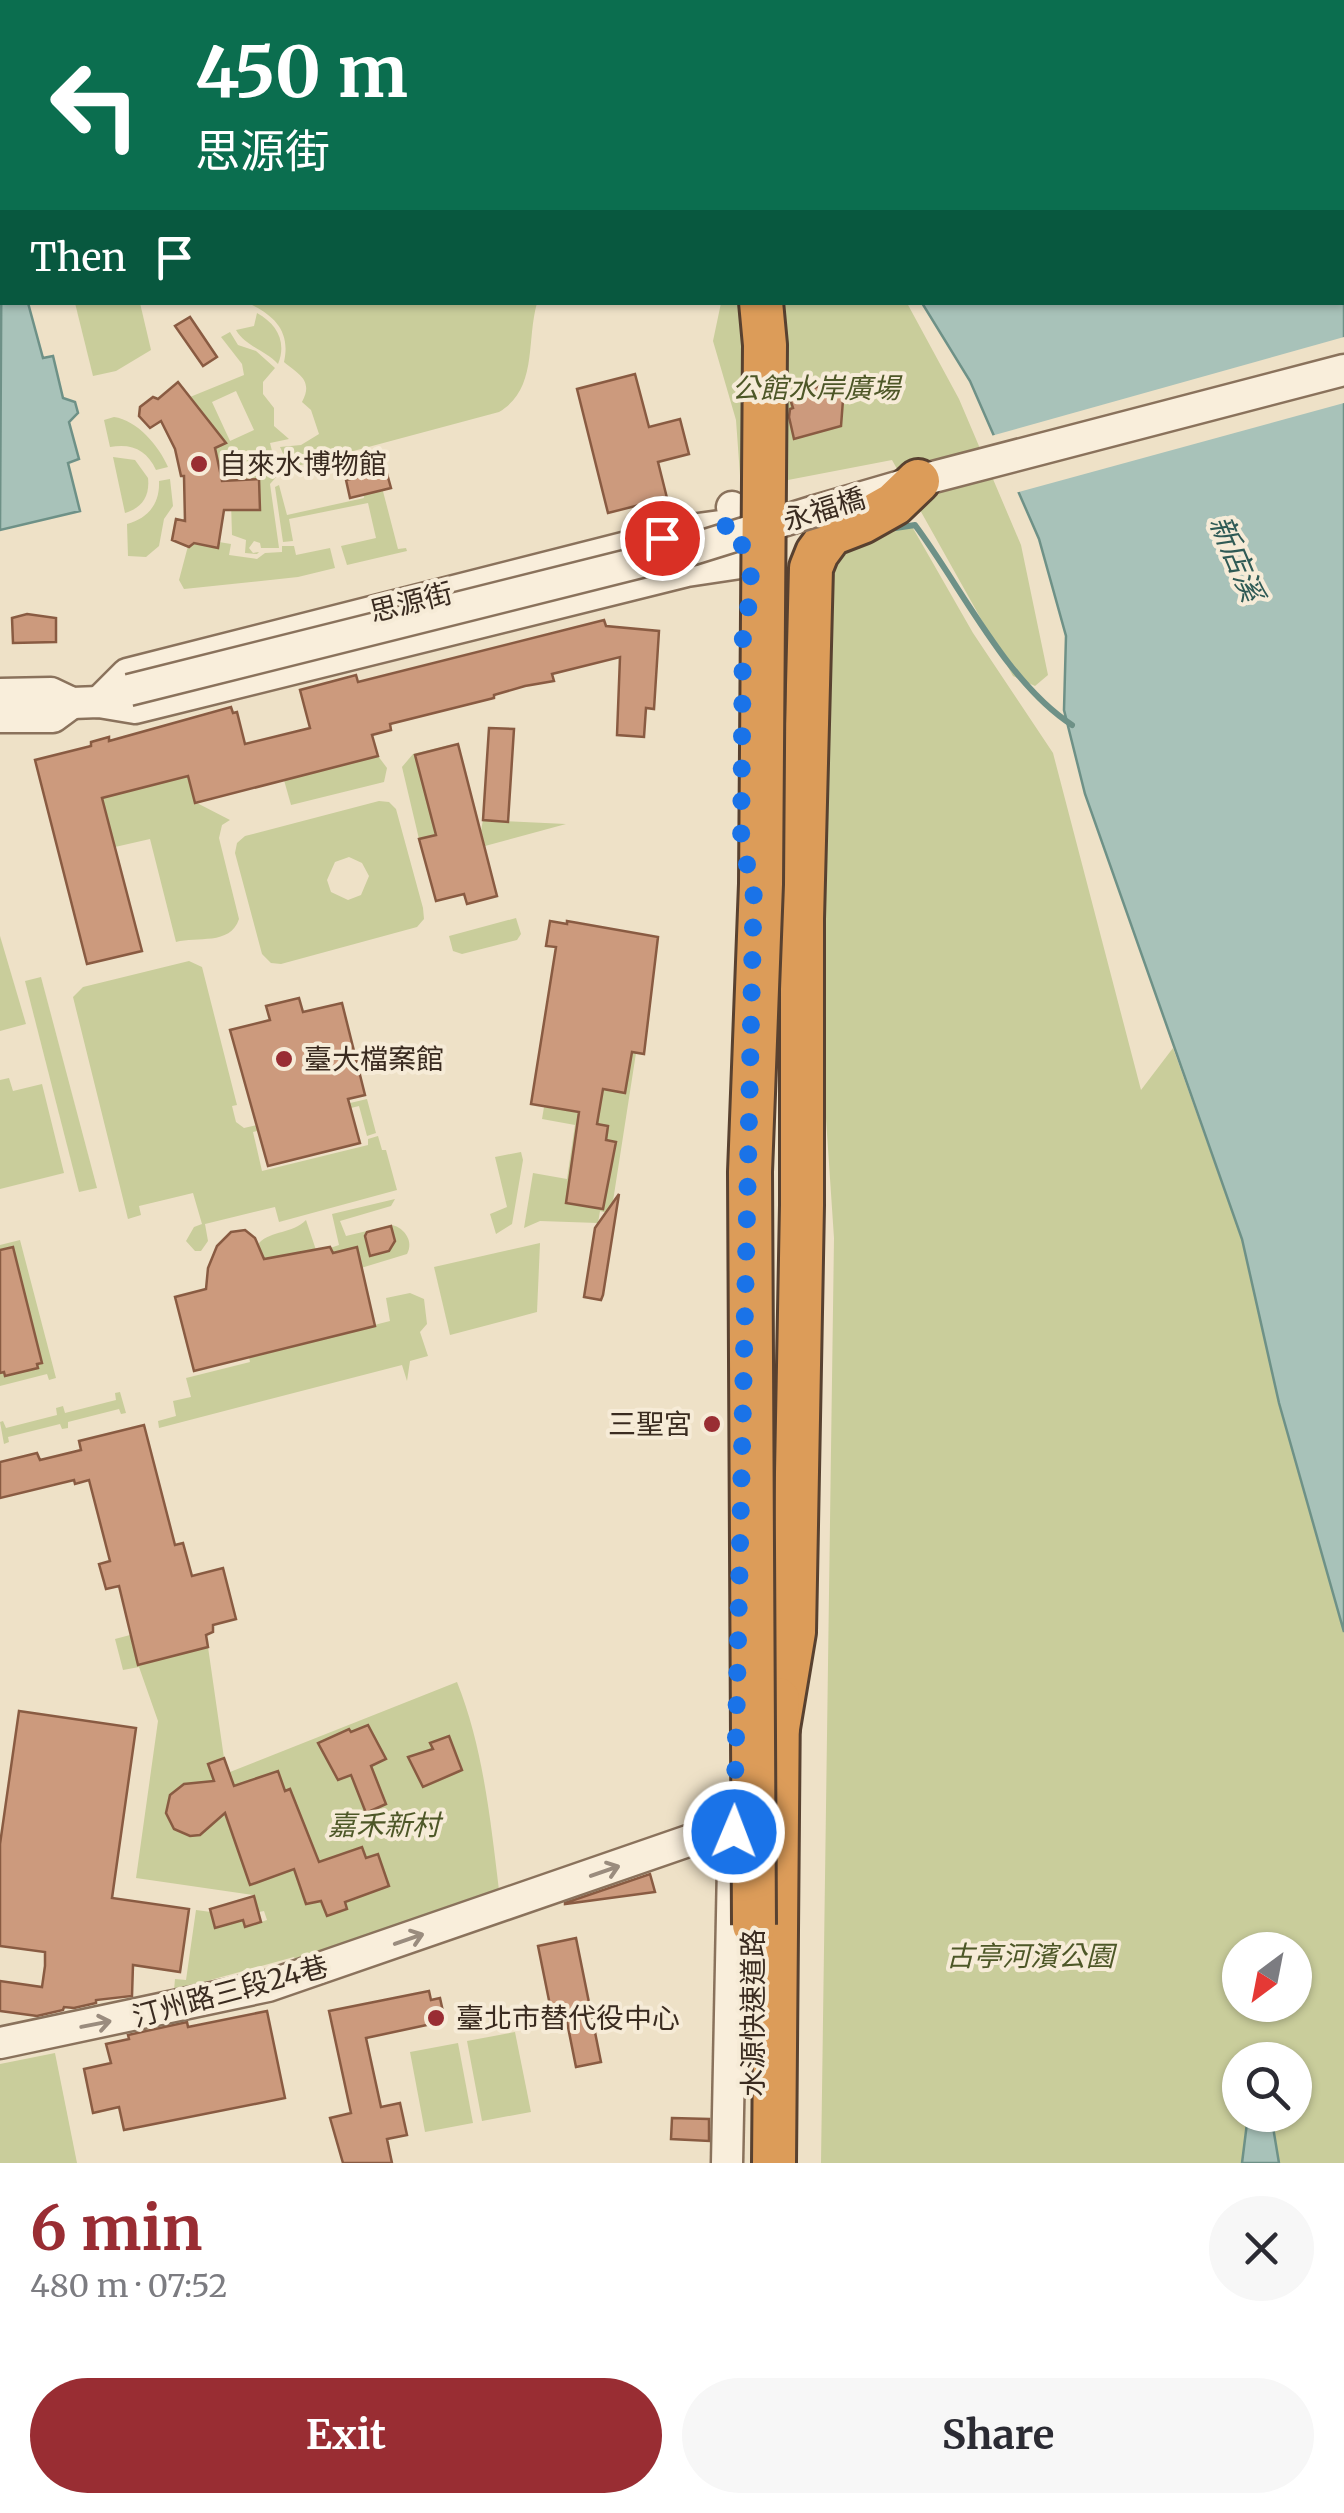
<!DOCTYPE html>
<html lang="en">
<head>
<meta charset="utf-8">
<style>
	:root { --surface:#fff; --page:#f7f7f7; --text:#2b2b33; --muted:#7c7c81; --accent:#992d33 }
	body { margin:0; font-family:Merriweather,"Noto Sans TC",serif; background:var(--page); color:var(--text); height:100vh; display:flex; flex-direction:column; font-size:38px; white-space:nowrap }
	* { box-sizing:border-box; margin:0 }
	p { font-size:32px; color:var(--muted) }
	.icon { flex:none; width:55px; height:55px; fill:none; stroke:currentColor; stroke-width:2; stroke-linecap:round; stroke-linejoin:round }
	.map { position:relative; height:2163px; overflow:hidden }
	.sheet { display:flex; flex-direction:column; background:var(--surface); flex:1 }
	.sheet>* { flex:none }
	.banner { position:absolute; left:0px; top:0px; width:1345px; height:305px; box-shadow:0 2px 8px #0004; background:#0b6e4f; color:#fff; overflow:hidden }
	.needle { width:65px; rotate:212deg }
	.fabs { position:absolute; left:1222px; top:1932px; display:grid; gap:20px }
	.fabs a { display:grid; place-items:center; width:90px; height:90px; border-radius:50%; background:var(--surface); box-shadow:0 2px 8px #0004; font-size:50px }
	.pin { position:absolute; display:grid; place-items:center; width:85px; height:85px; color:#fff; margin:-42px; border:5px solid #fff; border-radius:50%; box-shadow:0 2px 10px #0007 }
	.me { position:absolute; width:110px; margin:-55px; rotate:1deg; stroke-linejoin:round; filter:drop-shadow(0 0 8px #0008) }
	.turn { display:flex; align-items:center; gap:35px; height:210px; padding:0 30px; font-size:45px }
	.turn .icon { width:130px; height:130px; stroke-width:2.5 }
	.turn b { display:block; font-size:70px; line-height:85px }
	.then { display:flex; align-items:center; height:95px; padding:0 30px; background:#0003; gap:20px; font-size:38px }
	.round { display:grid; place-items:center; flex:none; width:105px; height:105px; border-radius:52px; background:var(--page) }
	.overview { display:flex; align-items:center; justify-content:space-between; height:170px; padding:0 30px }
	h1 { font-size:60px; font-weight:700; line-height:75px; color:var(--accent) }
	.button { display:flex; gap:20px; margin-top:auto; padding:20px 30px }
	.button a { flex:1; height:115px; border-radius:60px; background:var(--accent); color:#fff; font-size:40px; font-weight:700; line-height:115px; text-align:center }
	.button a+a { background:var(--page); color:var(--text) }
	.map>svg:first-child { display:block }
	.green { fill:#c9cd9b; fill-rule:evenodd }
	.water { fill:#a8c2b9; stroke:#6e9187; stroke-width:2.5 }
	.pier { fill:#eee1c7 }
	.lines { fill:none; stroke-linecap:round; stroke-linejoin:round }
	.stream { stroke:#6e9187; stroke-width:6 }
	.building { fill:#cc9a7d; stroke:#895b42; stroke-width:2.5 }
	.minor-casing { stroke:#8a725c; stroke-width:35 }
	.highway-casing { stroke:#584130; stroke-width:48 }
	.minor { stroke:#f9eedb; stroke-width:30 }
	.highway { stroke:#dc9c59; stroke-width:42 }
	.minor-bridge-casing { stroke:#8a725c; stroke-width:35; stroke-linecap:butt }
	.highway-bridge-casing { stroke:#584130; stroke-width:48; stroke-linecap:butt }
	.minor-bridge { stroke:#f9eedb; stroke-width:30 }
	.highway-bridge { stroke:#dc9c59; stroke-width:42 }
	.oneway { stroke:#9a8c7e }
	.route { stroke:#1a73e8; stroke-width:18; stroke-dasharray:0 32.4 }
	.poi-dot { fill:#992d33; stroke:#f6ebd7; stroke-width:4 }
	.labels { text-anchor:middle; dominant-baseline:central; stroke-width:8; stroke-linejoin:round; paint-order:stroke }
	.park-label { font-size:28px; font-style:italic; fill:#4d5727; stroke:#f6ebd7 }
	.poi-label { font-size:28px; fill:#3a2b20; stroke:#f6ebd7; text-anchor:start }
	.street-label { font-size:28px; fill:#3a2b20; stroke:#f6ebd7 }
	.water-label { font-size:30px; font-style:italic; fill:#2f5a55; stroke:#f6ebd7 }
</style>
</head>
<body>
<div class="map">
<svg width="1344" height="2163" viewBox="0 0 1344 2163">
	<rect width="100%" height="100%" fill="#eee1c7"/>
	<g class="green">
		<path d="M4 0H636L639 2H5Z"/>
		<path d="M75 303H140L151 350 116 371 93 376Z"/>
		<path d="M248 303 537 302V303C526 342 538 389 499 412L290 468 280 447 301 445 319 434 311 410 302 402C314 380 298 374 284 362 291 331 274 315 248 303Z"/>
		<path d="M721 303H907L959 399 1021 545 1048 675 1035 686 1013 676 892 460 741 489 736 420 713 341Z"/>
		<path d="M257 313C277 324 287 342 278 364 265 350 245 346 236 330L254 326Z"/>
		<path d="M230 332 238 345 256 351 275 368 263 382V394L274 408V426L289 439 270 443 278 475 270 484 279 548H261L260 543 254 541 249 548 253 553 259 552 257 554 245 553 246 540 232 535 230 469 220 471 214 445 190 397 244 375 242 364 221 337ZM236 391 254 430 230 441 212 402Z"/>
		<path d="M114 417C137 420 159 446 168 467L156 470C147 450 132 443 110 447L104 420Z"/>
		<path d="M113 457 135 460 148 478C150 496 142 508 125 513Z"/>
		<path d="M378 472 398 549 406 548 407 551 347 565 341 546 376 538 368 503 289 519 293 541 283 542 275 487 279 485 287 515 364 498 359 476Z"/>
		<path d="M170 479 173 506 164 519 159 546 146 557 128 556 127 524C149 518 160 503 159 481Z"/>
		<path d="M910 523 973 633 1053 753 1141 1090 1173 1048 1242 1240 1279 1403 1344 1632V2163H1279L1271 2115H1295V2060H1263L1260 2053 1259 2060H1240V2115H1248L1242 2163H821L834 1238 816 969 825 544ZM1240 1950H1295V2005H1240Z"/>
		<path d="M219 542 231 544 229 555 257 559 265 553 282 552V546H294L296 555 330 548 335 568 298 577 184 589 179 580 188 546 194 543 218 547Z"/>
		<path d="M458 743 415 755 436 835 419 839 402 767 413 754Z"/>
		<path d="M182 750 195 802 230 820 222 825 219 838 239 919C230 946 197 936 176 942L150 839 115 847 102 798Z"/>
		<path d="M378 756 387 768 384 782 291 805 284 780Z"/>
		<path d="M379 801 389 802 396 809 423 908 424 919 417 927 281 964 271 963 262 954 235 853 237 843 245 836ZM349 857 362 863 369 876 361 895 348 900 331 892 327 880 335 862Z"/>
		<path d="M483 820 566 824 485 846 481 831Z"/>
		<path d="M516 918 521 934 517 940 462 954 453 951 449 936Z"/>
		<path d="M0 936 26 1024 0 1031Z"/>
		<path d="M189 961 202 967 237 1105 232 1106 236 1122 244 1128 367 1099 376 1133 367 1136 359 1106 253 1132 262 1171 368 1145V1139L378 1136 382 1150H386L397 1190 279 1222 275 1207 205 1224 208 1241 201 1251H195L186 1241 194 1227 202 1224 193 1193 139 1206 141 1215 128 1219 73 997 83 987Z"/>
		<path d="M41 977 97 1188 79 1192 25 981Z"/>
		<path d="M632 1052 636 1053 611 1214 600 1211 598 1223 540 1221 524 1228 533 1173 567 1179 575 1125 542 1119 544 1107 598 1115 603 1089 625 1093Z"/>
		<path d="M9 1078 13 1091 42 1084 64 1173 0 1189V1080Z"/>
		<path d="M521 1152 523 1160 512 1224 496 1234 490 1214 507 1207 495 1157Z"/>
		<path d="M395 1199 391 1206 340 1221 346 1236 392 1225C405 1228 414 1242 407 1254L361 1268 331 1252 330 1248 339 1245 332 1214Z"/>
		<path d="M306 1220 316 1250 266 1258 262 1264 259 1243C272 1230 292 1234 306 1220Z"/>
		<path d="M20 1240 56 1378 49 1380 47 1374 0 1386V1373L4 1372 6 1376 37 1368V1364L42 1362 13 1247 0 1250V1245Z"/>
		<path d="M540 1243 537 1312 450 1335 434 1267Z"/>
		<path d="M410 1293 424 1299 427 1324 420 1332 428 1356 410 1361 407 1381 402 1365 159 1428 158 1421 176 1416 173 1401 191 1397 186 1378 250 1362 249 1357 390 1321 386 1298Z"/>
		<path d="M120 1392 126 1413 121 1414 119 1409 68 1422V1428L62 1429 60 1424 8 1437 9 1442 4 1444 0 1422 3 1421 6 1428 57 1415 56 1408 63 1406 65 1413 116 1400 115 1393Z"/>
		<path d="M130 1635 138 1665 208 1647 224 1758 230 1772 457 1682C484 1749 491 1826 500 1898L299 1966 294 1957 174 1990 175 1979 186 1980 196 1910 211 1912 216 1928 243 1920 245 1927 267 1920 264 1911 259 1912 253 1895 136 1878 158 1721 139 1667 123 1670 115 1639Z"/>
		<path d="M515 2032 531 2112 482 2121 467 2041Z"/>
		<path d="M458 2043 473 2123 425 2132 410 2052Z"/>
		<path d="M55 2053 77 2163H0V2064Z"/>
	</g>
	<g class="water">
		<path d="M2 160V302L28 303 43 358 53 356 63 398 75 402 78 413 69 422 79 459 68 463 80 511 0 530Z"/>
		<path d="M1342 302 1344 305V1632L1279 1403 1242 1239 1085 794 1064 710 1066 636 1039 539 970 381 922 303Z"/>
		<path d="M1248 2115H1271L1279 2163H1242Z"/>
	</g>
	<path class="pier" d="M1344 337V403L1015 493 991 436Z"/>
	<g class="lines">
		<path class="stream" d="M889 529 915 525C962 588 1007 683 1072 725"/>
	</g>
	<g class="building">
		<path d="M190 317 217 357 203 366 175 326Z"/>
		<path d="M635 374 649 427 680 419 689 454 658 462 667 498 608 513 577 389Z"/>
		<path d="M178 382 226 443 215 448 222 481 259 479 260 510H224L218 548 194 543 189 547 172 540 176 519 185 521 184 476H181L175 449 161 421 150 428 139 416 140 407 153 397 158 399Z"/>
		<path d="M821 385 844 387 841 426 794 439 789 417 790 409 793 408 790 399Z"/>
		<path d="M386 470 391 488 350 498 346 480Z"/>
		<path d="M27 614 56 618V642L13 643 12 618Z"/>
		<path d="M604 620 606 626 659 631 654 709 646 708 644 737 617 735 620 657 552 674 554 681 525 686 494 695V698L390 724 391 730 372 735 378 756 195 803 188 776 102 798 142 951 87 964 35 760 91 746V742L109 737V741L231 707 233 713 237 712 245 744 310 728 300 690 356 675 358 682Z"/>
		<path d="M489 728 514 729 508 822 483 820Z"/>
		<path d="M458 744 497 896 467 904 464 894 436 901 419 839 436 835 415 755Z"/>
		<path d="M550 921 567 924V921L658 937 644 1054 632 1052 625 1093 603 1089 597 1124 608 1126 606 1140 616 1142 603 1209 566 1203 579 1112 531 1104 556 947 546 946Z"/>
		<path d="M299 998 303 1012 342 1003 365 1095 348 1099 360 1143 268 1166 230 1030 270 1020 266 1006Z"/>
		<path d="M619 1194 603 1295 601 1300 584 1297 595 1228Z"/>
		<path d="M391 1226 395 1241 389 1251 370 1256 365 1236 367 1232Z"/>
		<path d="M245 1230 255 1238 264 1259 330 1247 333 1253 357 1247 375 1326 194 1371 175 1297 206 1289 208 1268 217 1246 231 1232Z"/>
		<path d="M13 1247 42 1363 37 1364 38 1368 5 1376 4 1372 0 1373V1250Z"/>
		<path d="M144 1425 175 1545 183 1543 192 1576 223 1568 236 1619 213 1625V1632L206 1635 208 1647 138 1665 119 1586 106 1589 99 1564 110 1561 89 1480 75 1484 74 1480 0 1498V1462L37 1453 40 1460 81 1450 79 1441Z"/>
		<path d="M19 1711 136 1728 112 1898 189 1909 180 1972 133 1965 132 1996 96 2000V2003L74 2008 64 2007 63 2010 37 2016 0 2011V1981L42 1987 45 1966V1952L0 1946V1844Z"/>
		<path d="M368 1725 386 1759 371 1766 386 1804 366 1813 351 1775 338 1780 318 1743 349 1729 351 1732Z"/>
		<path d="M449 1736 462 1770 423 1787 408 1757 433 1749 430 1743Z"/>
		<path d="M224 1758 234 1786 278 1771 285 1791 290 1789 319 1862 362 1847 366 1858 378 1854 389 1886 345 1902 347 1909 327 1916 321 1901 306 1904 294 1869 250 1885 225 1813 200 1835 190 1836 174 1829 166 1813 170 1795 184 1784 214 1781 208 1764Z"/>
		<path d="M650 1874 655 1892 565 1904V1903Z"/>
		<path d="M254 1896 261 1922 245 1927 243 1920 215 1928 210 1909Z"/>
		<path d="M576 1938 601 2062 576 2067 567 2022 554 2025 538 1946Z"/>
		<path d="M429 1991 431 2000 440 1998 444 2016 435 2018 436 2023 366 2038 381 2107 400 2103 407 2135 387 2139 392 2163H343L330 2118 351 2113 329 2011Z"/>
		<path d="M267 2011 285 2098 124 2130 119 2107 93 2113 84 2069 111 2063 106 2044 129 2039 128 2035 187 2022 188 2027Z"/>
		<path d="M672 2118 709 2119V2141L671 2139Z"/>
	</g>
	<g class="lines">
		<defs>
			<g id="minor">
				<path d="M732 507 746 560"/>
				<path d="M815 511 918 481 1344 370"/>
				<path d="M0 694 51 693 72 703 99 702 135 708 687 571 747 562"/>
				<path d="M99 702 127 674 698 529 735 524"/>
				<path d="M0 717H53L72 703"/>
				<path d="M0 2043 268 1986 717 1831 734 1832"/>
				<path d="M727 2163 733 1866"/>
			</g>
			<g id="highway">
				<path d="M681 0 682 2"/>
				<path d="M778 1728 794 1632 802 1205V919L811 568 817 553 831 534 862 522 894 504 918 481"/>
				<path d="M774 2163 778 1699"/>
			</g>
		</defs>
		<use href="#minor" class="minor-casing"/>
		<use href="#highway" class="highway-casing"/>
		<use href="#minor" class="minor"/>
		<use href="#highway" class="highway"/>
		<defs>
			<path id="minor-bridge" d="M129 690 693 549 815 511"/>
			<path id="highway-bridge" d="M754 1925 750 1172 761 884 765 345 761 302"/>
		</defs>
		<use href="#minor-bridge" class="minor-bridge-casing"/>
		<use href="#highway-bridge" class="highway-bridge-casing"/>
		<use href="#minor-bridge" class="minor-bridge"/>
		<use href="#highway-bridge" class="highway-bridge"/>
	</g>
	<defs><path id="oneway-shaft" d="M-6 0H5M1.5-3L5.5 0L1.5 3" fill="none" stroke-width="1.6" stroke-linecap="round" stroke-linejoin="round" transform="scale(2.5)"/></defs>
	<g class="oneway">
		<use href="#oneway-shaft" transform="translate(605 1871) rotate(-19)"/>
		<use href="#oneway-shaft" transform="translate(409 1939) rotate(-19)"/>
		<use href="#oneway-shaft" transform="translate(96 2024) rotate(-11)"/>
	</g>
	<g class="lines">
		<path class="route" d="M662 538 736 524 754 588 743 625 741 852 754 879 734 1832"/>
	</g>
	<g class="poi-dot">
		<circle cx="199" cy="464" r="10"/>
		<circle cx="284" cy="1059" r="10"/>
		<circle cx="712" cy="1424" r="10"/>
		<circle cx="436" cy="2018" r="10"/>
	</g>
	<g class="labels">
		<g class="park-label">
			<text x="816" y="388">公館水岸廣場</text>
			<text x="384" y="1825">嘉禾新村</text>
			<text x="1030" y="1956">古亭河濱公園</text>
		</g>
		<g class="poi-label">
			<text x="219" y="464">自來水博物館</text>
			<text x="304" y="1059">臺大檔案館</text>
			<text x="692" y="1424" text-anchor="end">三聖宮</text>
			<text x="456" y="2018">臺北市替代役中心</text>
		</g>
		<g class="street-label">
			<text transform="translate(824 509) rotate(-17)">永福橋</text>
			<text transform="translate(411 602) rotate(-14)">思源街</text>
			<text transform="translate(230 1991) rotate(-15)">汀州路三段24巷</text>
			<text transform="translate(753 2013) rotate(-90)">水源快速道路</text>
		</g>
		<g class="water-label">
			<text transform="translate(1237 558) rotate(67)">新店溪</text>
		</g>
	</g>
</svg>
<div class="fabs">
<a><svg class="needle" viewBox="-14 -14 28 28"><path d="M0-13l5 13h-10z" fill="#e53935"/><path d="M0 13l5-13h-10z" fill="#7c7c81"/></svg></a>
<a><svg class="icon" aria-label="search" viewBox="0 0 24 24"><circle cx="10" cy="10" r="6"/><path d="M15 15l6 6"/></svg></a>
</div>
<div class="pin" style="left:662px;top:538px;background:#d93025"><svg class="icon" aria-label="arrive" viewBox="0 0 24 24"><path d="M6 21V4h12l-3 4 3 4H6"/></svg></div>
<svg class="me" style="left:734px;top:1832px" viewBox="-20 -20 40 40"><circle r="17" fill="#1a73e8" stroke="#fff" stroke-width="3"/><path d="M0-11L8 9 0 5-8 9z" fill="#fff"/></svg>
<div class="banner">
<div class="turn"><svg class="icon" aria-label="left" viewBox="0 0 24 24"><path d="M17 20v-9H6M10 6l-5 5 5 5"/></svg><div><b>450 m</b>思源街</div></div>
<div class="then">Then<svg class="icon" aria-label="arrive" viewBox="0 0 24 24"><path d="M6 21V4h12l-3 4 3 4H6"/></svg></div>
</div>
</div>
<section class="sheet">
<div class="overview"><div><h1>6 min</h1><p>480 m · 07:52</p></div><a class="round"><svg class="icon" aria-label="close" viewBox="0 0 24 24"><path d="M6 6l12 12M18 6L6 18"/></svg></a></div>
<div class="button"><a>Exit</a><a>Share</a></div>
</section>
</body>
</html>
